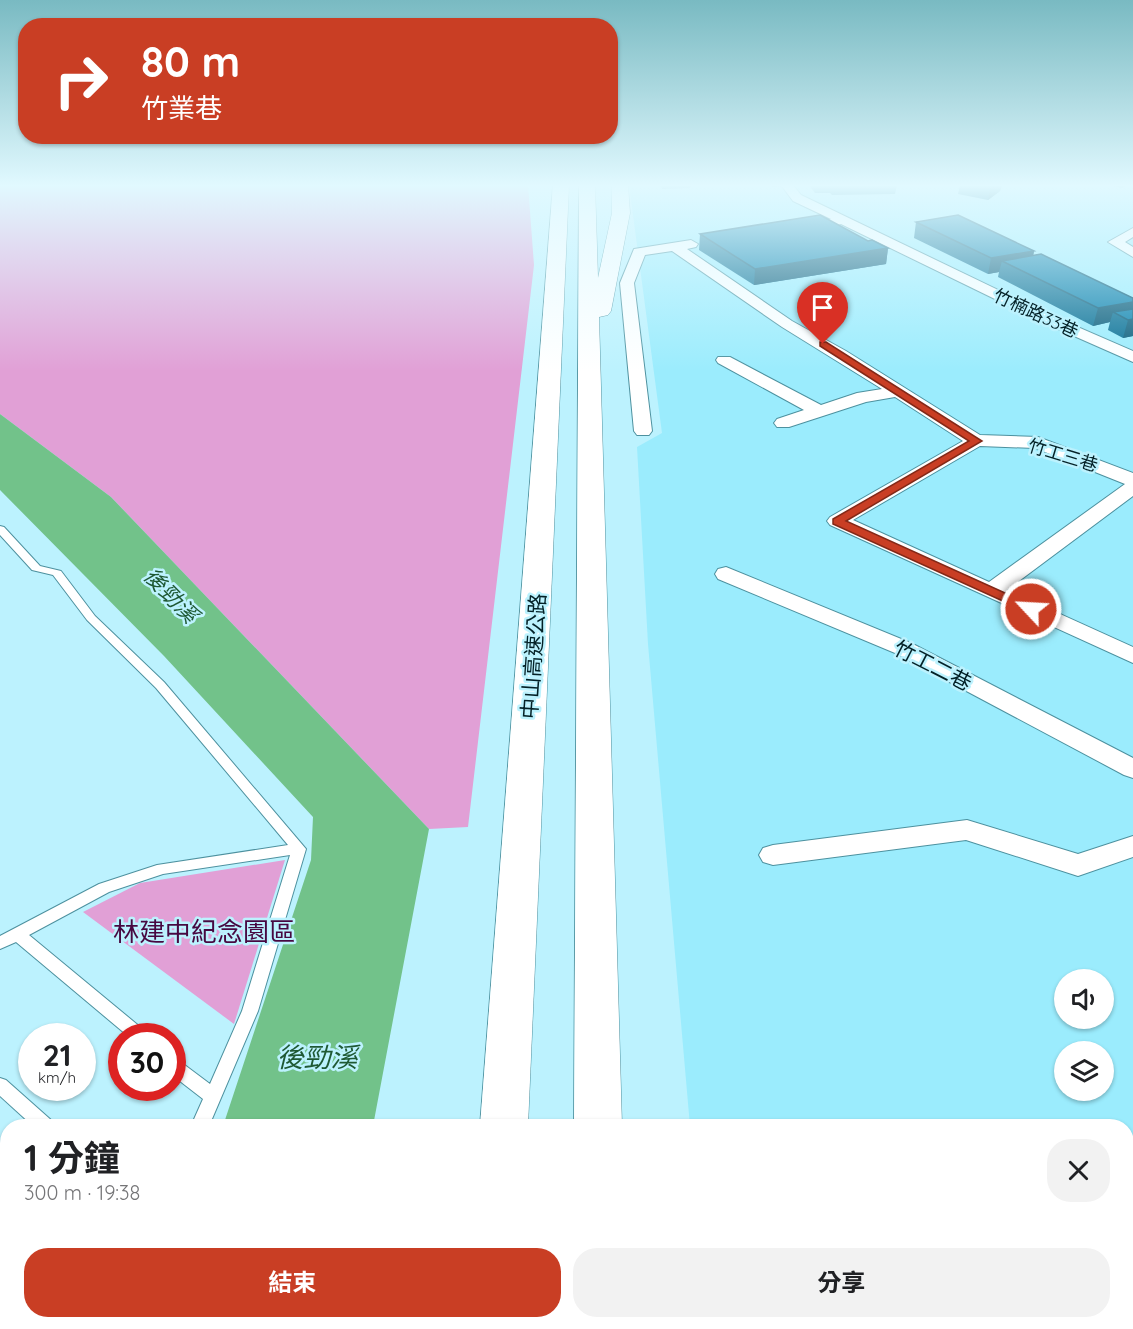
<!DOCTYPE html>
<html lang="zh-TW">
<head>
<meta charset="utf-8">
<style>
	:root { --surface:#fff; --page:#f2f2f2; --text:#202124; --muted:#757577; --accent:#c93e24 }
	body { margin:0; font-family:Quicksand,"Noto Sans TC",sans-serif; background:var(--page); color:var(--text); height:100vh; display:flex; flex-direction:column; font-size:22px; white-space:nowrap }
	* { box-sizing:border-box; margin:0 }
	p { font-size:20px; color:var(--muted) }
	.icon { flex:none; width:33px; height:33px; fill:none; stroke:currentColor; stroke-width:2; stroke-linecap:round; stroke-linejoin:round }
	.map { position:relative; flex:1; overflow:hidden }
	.side { position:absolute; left:0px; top:1119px; width:1134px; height:210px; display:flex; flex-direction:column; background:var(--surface); border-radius:24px 24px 0 0; box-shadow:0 2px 4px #0004 }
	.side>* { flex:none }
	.guide { position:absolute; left:18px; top:18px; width:600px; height:126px; border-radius:24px; box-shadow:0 2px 4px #0004; background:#c93e24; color:#fff; overflow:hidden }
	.controls { position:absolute; left:1054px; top:969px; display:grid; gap:12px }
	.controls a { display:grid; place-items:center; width:60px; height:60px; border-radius:50%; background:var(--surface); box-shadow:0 2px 4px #0004; font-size:30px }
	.speed { position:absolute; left:18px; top:1023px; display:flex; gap:12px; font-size:30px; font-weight:700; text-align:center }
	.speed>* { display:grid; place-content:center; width:78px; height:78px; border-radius:50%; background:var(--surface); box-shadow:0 2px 4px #0004; line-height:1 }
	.speed small { font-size:15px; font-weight:400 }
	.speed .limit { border:9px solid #d22; background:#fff; color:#111 }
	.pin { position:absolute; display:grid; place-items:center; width:51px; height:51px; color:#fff; margin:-62px -26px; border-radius:50% 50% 50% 0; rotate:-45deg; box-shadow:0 0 6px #0007 }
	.pin .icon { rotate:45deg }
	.me { position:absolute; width:66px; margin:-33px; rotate:295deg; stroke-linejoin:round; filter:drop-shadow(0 0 4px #0008) }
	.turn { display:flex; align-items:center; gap:21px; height:126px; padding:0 24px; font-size:27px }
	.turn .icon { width:78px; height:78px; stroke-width:2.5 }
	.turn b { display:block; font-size:42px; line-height:51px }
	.round { display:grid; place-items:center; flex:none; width:63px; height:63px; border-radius:24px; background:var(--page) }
	.overview { display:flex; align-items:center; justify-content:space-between; height:102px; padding:0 24px }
	h1 { font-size:36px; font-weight:700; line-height:45px }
	.button { display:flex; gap:12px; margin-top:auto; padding:12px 24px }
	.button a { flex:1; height:69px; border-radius:24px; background:var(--accent); color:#fff; font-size:24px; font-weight:700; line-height:69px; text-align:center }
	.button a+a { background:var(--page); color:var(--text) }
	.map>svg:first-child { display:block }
	.built { fill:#9becfd; fill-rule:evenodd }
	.green { fill:#e1a0d6 }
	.water { fill:#72c28a }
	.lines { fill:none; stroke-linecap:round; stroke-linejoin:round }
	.lane-casing { stroke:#4d919f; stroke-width:2 }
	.street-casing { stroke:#4d919f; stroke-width:2 }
	.highway-casing { stroke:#4d919f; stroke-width:1 }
	.lane { fill:#fff; fill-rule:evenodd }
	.street { fill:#fff; fill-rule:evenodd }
	.highway { fill:#fff; fill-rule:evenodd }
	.wall { fill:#046c92 }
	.shaded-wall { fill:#045877 }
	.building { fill:#057daa; stroke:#045877; stroke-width:1.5 }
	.route { fill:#c93e24; stroke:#832817; stroke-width:1.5 }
	.labels { text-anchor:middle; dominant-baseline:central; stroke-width:5; stroke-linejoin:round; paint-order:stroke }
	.far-street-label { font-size:18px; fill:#042127; stroke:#bcf2fe }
	.street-label { font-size:21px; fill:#042127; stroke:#bcf2fe }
	.water-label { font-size:22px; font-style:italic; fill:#1f5934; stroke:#bcf2fe }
	.near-park-label { font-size:26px; fill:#470841; stroke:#bcf2fe }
	.near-water-label { font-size:27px; font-style:italic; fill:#1f5934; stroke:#bcf2fe }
</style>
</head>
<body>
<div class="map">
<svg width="1133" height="1329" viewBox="0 0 1133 1329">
	<rect width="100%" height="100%" fill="#bcf2fe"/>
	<path class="built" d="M629 185H1133V1329H707L706 1322H1126V1126H690L648 644 637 447 662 433ZM1065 980H1104V1018H1065ZM1065 1052H1104V1090H1065Z"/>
	<g class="green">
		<path d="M0 185H528L534 265 468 827 429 829 111 497 0 414Z"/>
		<path d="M285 860 234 1024 83 912 140 883Z"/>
	</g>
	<g class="water">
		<path d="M0 414 111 497 429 829 373 1126H223L311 860 313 817 164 656 0 490Z"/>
		<path d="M149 1322H325L323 1329H145Z"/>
	</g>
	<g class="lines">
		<defs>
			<g id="lane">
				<path d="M0 526 4 527 40 566 61 571 95 616 164 682 306 849 258 1011 209 1126H191L203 1099 172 1075V1058L178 1060 210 1084 242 1011 290 855 163 874 109 892 29 935 145 1031 147 1036H128L16 942 0 949V936L99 884 157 865 288 845 156 688 87 620 53 575 32 570 0 535Z"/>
				<path d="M0 1078 6 1080 51 1120 54 1126H33L0 1096Z"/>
				<path d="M107 1322H127L124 1329H104Z"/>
			</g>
			<g id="street">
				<path d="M781 185H793L801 195 1050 315 1133 351V362L1040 321 841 224 828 228 797 231 795 228 797 225 831 219 793 201Z"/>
				<path d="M1133 228V237L1125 242 1133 247V257L1108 242Z"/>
				<path d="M691 240 698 244 696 247 687 249 792 321 846 351 980 435 1038 437 1133 473V496L1007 590 1133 647V663L830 525 827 521 830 517 963 441 895 397 866 402 789 427H777L774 423 777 419 804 410 718 363 716 360 718 357H730L821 405 857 393 882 389 782 327 672 251 645 255 634 283 652 431 649 435H637L634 431 620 283 634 249ZM980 446 1035 448 1125 484 989 582 853 520Z"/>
				<path d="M726 567 911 643 1133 758V778L1124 775 895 653 718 579 715 574 718 569Z"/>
				<path d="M967 820 1078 854 1133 836V857L1078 876 966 840 773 865 763 862 759 855 763 848 773 845Z"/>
			</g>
			<g id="highway">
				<path d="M553 185H569L528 1126H480Z"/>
				<path d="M579 185H595L598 278 612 213V185H628L630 213 611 311 608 315 599 317 622 1126H574Z"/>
				<path d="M464 1322H520L519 1329H463Z"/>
				<rect x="573" y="1322" width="56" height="7"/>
			</g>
		</defs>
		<use href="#lane" class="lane-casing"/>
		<use href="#street" class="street-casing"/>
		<use href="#highway" class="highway-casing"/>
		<use href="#lane" class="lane"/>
		<use href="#street" class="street"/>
		<use href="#highway" class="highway"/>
	</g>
	<g class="wall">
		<path d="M660 185H691L690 188 662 189Z"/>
		<path d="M772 185H782V186L773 187Z"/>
		<path d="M809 185H897L895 194 832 195 830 193H815Z"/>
		<path d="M960 185H1002L1000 191 988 200 958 194Z"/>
		<path d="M1109 185H1128L1122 188Z"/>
		<path d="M916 222 1034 251 1033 256 1133 298V336L1123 338 1108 330 1110 322 1093 326 998 277 999 272 988 274 914 238Z"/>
		<path d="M700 234 868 241 888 248 886 264 754 285 699 250Z"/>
	</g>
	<g class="shaded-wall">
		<path d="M991 185H1002L1000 191 988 200Z"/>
		<path d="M888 248 886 264 754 285 755 269Z"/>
		<path d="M1034 251 1031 267 1002 261 999 272 988 274 991 258Z"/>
		<path d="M1133 302V318L1113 312 1110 322 1093 326 1098 308Z"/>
		<path d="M1133 319V336L1123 338 1128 320Z"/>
	</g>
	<g class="building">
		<path d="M820 215 868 241 872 240 888 248 755 269 700 234Z"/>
		<path d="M958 215 1034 251 991 258 916 222Z"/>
		<path d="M1041 254 1133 298V302L1098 308 1002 261Z"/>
		<path d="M1133 309V319L1128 320 1113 312Z"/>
	</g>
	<linearGradient id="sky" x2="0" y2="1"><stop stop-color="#79bac2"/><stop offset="0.5" stop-color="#e1f9ff"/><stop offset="1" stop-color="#e1f9ff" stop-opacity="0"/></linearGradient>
	<rect width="1133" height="371" fill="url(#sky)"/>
	<path class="route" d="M820 342H826L982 441 846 521 1036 607 1038 609 1036 612H1027L833 524V519L969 441 820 346Z"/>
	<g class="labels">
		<g class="far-street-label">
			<text transform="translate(1036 313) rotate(25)">竹楠路33巷</text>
			<text transform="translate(1063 455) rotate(17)">竹工三巷</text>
		</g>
		<g class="street-label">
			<text transform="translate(533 656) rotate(-86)">中山高速公路</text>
			<text transform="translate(933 665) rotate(27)">竹工二巷</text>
		</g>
		<g class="water-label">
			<text transform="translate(171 595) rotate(46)">後勁溪</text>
		</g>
		<g class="near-park-label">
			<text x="204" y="931">林建中紀念園區</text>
		</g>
		<g class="near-water-label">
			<text x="317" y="1057">後勁溪</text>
		</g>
	</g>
</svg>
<div class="controls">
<a><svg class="icon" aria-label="sound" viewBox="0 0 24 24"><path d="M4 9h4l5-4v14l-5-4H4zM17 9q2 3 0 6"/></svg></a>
<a><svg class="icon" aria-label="layers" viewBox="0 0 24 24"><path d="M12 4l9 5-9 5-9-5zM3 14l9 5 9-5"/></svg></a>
</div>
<div class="speed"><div>21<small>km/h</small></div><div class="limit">30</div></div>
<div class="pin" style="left:823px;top:344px;background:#d93025"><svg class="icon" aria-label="arrive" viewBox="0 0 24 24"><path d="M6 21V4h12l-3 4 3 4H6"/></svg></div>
<svg class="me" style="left:1031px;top:609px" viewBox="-20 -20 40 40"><circle r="17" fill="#c93e24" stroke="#fff" stroke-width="3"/><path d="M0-11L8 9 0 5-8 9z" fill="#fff"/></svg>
<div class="guide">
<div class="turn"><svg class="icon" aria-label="right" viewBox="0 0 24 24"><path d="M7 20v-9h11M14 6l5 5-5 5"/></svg><div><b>80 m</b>竹業巷</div></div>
</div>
<section class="side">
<div class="overview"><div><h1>1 分鐘</h1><p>300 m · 19:38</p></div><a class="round"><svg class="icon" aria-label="close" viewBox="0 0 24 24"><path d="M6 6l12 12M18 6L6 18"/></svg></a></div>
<div class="button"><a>結束</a><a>分享</a></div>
</section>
</div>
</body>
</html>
